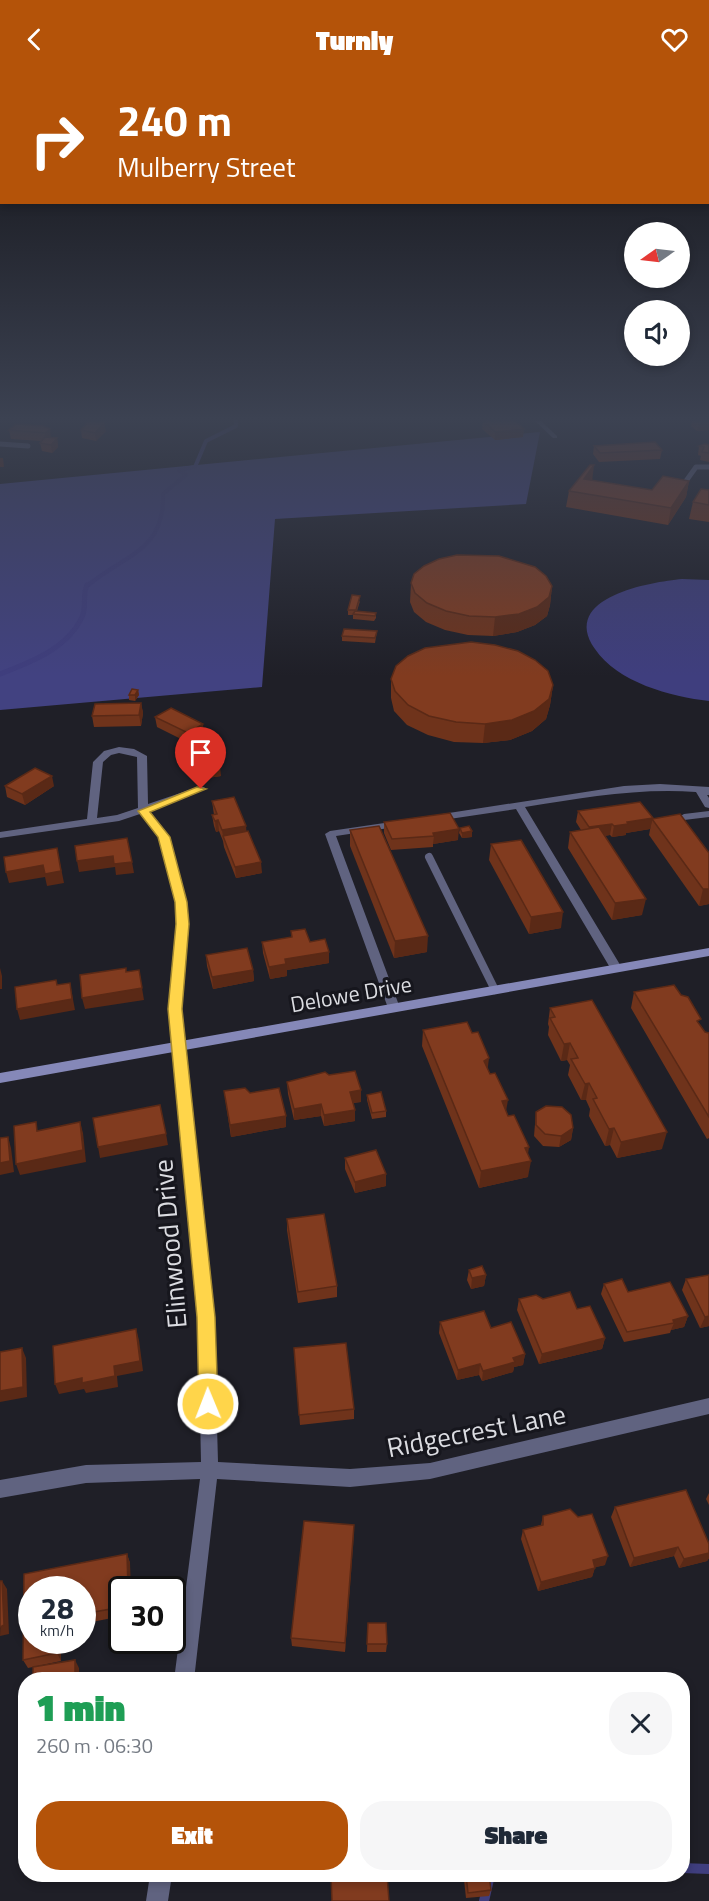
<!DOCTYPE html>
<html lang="en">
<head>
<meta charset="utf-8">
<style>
	:root { --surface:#fff; --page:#f6f6f7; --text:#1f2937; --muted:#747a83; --accent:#b45309 }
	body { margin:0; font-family:"Titillium Web",sans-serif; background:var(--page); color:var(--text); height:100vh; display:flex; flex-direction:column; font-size:22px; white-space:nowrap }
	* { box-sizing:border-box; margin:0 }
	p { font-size:20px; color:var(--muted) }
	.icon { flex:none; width:33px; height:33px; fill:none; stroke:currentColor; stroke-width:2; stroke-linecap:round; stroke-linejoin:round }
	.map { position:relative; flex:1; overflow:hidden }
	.panel { position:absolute; left:18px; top:1594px; width:672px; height:210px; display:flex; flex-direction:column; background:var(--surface); border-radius:24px; box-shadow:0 3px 9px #0003 }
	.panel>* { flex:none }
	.hud { position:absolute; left:0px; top:0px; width:710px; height:126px; box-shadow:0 3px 9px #0003; background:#b45309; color:#fff; overflow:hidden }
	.needle { width:39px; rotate:256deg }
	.controls { position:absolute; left:624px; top:144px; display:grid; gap:12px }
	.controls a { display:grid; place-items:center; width:66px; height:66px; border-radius:50%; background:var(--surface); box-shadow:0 3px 9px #0003; font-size:30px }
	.speed { position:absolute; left:18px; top:1498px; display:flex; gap:12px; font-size:30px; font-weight:700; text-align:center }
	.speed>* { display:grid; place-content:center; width:78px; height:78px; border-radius:50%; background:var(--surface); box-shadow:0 3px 9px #0003; line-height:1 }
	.speed small { font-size:15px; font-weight:400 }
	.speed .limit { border:3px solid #111; border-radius:9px; background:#fff; color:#111 }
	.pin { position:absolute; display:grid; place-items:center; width:51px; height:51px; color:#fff; margin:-62px -26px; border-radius:50% 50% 50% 0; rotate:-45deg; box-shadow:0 0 6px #0007 }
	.pin .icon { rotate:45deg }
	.me { position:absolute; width:66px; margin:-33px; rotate:359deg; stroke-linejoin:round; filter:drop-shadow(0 0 4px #0008) }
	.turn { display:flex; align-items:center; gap:21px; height:126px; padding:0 18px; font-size:27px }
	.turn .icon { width:78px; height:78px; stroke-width:2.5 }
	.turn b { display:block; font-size:42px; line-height:51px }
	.round { display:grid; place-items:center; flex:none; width:63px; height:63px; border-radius:24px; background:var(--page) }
	.overview { display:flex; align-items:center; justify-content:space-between; height:102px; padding:0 18px }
	h1 { font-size:36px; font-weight:800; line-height:45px; color:#1e9e55 }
	.button { display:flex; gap:12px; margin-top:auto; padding:12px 18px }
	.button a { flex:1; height:69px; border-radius:24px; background:var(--accent); color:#fff; font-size:24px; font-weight:800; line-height:69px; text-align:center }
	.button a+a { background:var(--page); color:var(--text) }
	header { display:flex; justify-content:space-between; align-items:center; height:78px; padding:0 18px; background:var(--accent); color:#fff; font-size:27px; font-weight:800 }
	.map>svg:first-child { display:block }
	.forest { fill:#424281 }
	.water { fill:#3f3e7e }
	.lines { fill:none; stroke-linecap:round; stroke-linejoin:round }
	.stream-far2 { stroke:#3f3e7e; stroke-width:4 }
	.stream-far1 { stroke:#3f3e7e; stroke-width:5 }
	.stream { stroke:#3f3e7e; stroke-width:10 }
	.lane-far1 { stroke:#606380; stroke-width:5 }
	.lane { stroke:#606380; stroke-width:8 }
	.street { fill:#606380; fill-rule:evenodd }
	.secondary { fill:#8588b8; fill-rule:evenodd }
	.wall { fill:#6f331b }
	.shaded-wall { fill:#5a2916 }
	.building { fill:#813b1f; stroke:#5a2916; stroke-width:1.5 }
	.route { fill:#ffd54a; stroke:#a68a30; stroke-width:1.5 }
	.labels { text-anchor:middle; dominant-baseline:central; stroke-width:6; stroke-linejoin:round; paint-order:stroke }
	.street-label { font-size:22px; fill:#dbdce1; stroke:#16161d }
	.near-street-label { font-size:27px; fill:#dbdce1; stroke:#16161d }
</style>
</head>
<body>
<header><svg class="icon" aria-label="back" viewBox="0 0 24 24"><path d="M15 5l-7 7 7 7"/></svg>Turnly<svg class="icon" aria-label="heart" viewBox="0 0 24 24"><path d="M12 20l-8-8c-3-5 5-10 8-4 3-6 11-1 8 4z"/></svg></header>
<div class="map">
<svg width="709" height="1823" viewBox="0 0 709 1823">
	<rect width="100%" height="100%" fill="#1f1f27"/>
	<path class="forest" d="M540 354 526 426 275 441 262 609 0 632V406Z"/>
	<path class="water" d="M682 501 709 502V623C671 619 617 604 595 571 559 519 651 504 682 501Z"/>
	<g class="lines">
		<path class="stream-far2" d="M86 509C122 477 165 475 163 416L186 397 179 392 195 389 206 363 236 348V343"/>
		<path class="stream-far1" d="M0 596C31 584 67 571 82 539 87 529 82 517 87 507"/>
		<g class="stream">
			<path d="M682 1790 709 1791"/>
			<path d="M484 1823 490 1797"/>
		</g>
		<g class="lane-far1">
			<path d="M0 366 28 368"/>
			<path d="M686 403 696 389H709"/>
		</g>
		<path class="lane" d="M429 779 495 912"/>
		<g class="street">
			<path d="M535 343H541L557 358V360H553Z"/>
			<path d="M119 669 134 671 147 678 148 726 198 709H204L206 711 148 733 169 759 187 824 188 846 181 931 214 1239 218 1384 350 1391 430 1385 709 1320V1336L430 1401 350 1409 217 1401 194 1602H174L200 1401 86 1405 0 1420V1402L86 1387 201 1384 198 1239 169 931 176 846 175 824 159 759 140 736 119 743 0 760V754L87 741 93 684 104 673ZM119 675 137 679 138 730 117 737 97 740 103 684 111 677Z"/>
			<path d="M660 706 709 709V717H707L709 720V730L705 729 696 714C636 710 584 720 525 729L622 890 616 894 612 893 516 731 436 743 431 740 436 737 624 708Z"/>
			<path d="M709 733V739L684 742 679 739 684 736Z"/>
			<path d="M398 743 402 744 403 746 402 748 336 758 400 930 394 934 388 930 325 756 330 753Z"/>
			<path d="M150 1797H172L168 1823H146Z"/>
		</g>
		<path class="secondary" d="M709 870V878L0 1005V995Z"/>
	</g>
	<g class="wall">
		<path d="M483 343 523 359 495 362 482 351Z"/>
		<path d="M692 343H709V352L697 353 691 348Z"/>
		<path d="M43 348 51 360H57L58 369 52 375 42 373 40 365 41 363 11 361 9 352Z"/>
		<path d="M81 352 106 353 96 363 82 360Z"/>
		<path d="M709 367V384L700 382 701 378 698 377 699 368Z"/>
		<path d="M594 368 662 372 660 381 599 384 593 376Z"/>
		<path d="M689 403 686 419 668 447 566 429 569 413 652 412Z"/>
		<path d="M709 412V444L689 441 693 424Z"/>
		<path d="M411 505 552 508 550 527 547 538 535 547 517 554 493 558 468 557 445 552 426 544 414 534 410 524Z"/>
		<path d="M360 523 357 533 376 535V540L374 543 353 541V537H348V532Z"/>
		<path d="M377 553 375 565 342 563V558Z"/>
		<path d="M391 601 553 607 550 627 546 641 532 653 510 662 483 665 454 664 428 657 407 647 394 633 391 620Z"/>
		<path d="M138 612 139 617 135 623 129 622V617Z"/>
		<path d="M141 625 143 635 141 648 94 649 92 638Z"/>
		<path d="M155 639 204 656 189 665 157 649Z"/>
		<path d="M186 666 214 684 221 698 194 702 187 677Z"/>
		<path d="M5 708H54L25 727 7 719Z"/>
		<path d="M212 723 246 748V753L262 795 236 800 224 769 223 763 219 753 216 754 214 748 212 737H214Z"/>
		<path d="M578 733 653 740 650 751 626 755V757L612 759 610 757 604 758 642 837 612 842 568 770 570 754 581 752 576 744Z"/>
		<path d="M652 741 709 775V826L699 828 649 757Z"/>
		<path d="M384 744 458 762 433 766V769L391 772 384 755Z"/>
		<path d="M460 750 472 753V759L462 760 459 755Z"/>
		<path d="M350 752 427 874 394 880 350 768Z"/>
		<path d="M491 766 561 850 529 856 489 782Z"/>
		<path d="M291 853 310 864 329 885 287 892V898L270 901 263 875 262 864 291 860Z"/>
		<path d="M206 877 253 892 254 903 213 911 207 888Z"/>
		<path d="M634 914 699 946 705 954 709 955V1060L707 1061 631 930Z"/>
		<path d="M550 930 662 1071 617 1080 610 1067 605 1068 589 1038 590 1031 586 1022H581L568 997 570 987 567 982 561 983 548 957 549 949 548 946Z"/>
		<path d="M423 952 488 992 506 1033 528 1077V1099L479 1110 422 968Z"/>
		<path d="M329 997 361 1012V1024L353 1025 355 1043 324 1048 321 1038 294 1042 288 1016 287 1004Z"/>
		<path d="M224 1013 286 1049 231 1059Z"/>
		<path d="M367 1017 386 1033V1039L372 1041 367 1022Z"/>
		<path d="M536 1034 573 1050 571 1062 559 1069 543 1068 534 1058Z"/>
		<path d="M345 1080 386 1096V1108L355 1115 345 1091Z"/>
		<path d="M287 1141 337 1208V1219L298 1225 287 1152Z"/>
		<path d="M469 1192 486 1197 484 1208 471 1211 467 1202Z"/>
		<path d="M686 1201 709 1248 700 1250 682 1212Z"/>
		<path d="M604 1206 688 1238 684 1249 671 1252 670 1255 624 1264 601 1216Z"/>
		<path d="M519 1221H543L577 1231 605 1260 602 1271 539 1286 517 1232Z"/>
		<path d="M440 1244 491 1250 525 1276 523 1287 514 1289 513 1294 482 1303 479 1297 457 1302 439 1255Z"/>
		<path d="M294 1270 354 1331V1341L300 1347Z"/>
		<path d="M709 1415V1427L706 1421Z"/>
		<path d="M615 1429 709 1466V1480L707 1483 679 1490 674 1478 630 1489 611 1439Z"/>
		<path d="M543 1438 605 1487 595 1489 592 1499 538 1513 521 1461 523 1452 541 1447Z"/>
		<path d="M354 1447 345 1574 292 1568 291 1560Z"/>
		<path d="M127 1476 130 1485 122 1512V1538L82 1546V1512L32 1563H61V1583L28 1590 23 1582 24 1496Z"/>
		<path d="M368 1545 387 1566 386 1574H367Z"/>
		<path d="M466 1797 491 1812 489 1818 466 1820 464 1802Z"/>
	</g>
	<g class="shaded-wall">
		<path d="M104 344 106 353 96 363 95 355Z"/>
		<path d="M699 344H709V352L697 353Z"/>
		<path d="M50 351 51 360 46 364 45 355Z"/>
		<path d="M524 351 523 359 495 362V354Z"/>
		<path d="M57 360 58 369 52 375 51 367Z"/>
		<path d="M0 380H3L4 389H0Z"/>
		<path d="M594 387 592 404 584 401Z"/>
		<path d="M689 403 686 419 668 447 671 430Z"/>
		<path d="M552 508 550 527 547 538 535 547 517 554 493 558 495 539Z"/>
		<path d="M553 607 550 627 546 641 532 653 510 662 483 665 485 646Z"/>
		<path d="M138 612 139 617 135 623V617Z"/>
		<path d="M141 625 143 635 141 648 139 637Z"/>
		<path d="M203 646 204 656 189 665 188 655Z"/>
		<path d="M220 688 221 698 194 702 193 692Z"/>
		<path d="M52 698 54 708 25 727 22 716Z"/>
		<path d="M653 740 650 751 626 755V757L612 759 614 748 627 744Z"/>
		<path d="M218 742 219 753 216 754 215 743Z"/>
		<path d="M612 746 610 757 587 760 589 749Z"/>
		<path d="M246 748 247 759 223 758 222 752Z"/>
		<path d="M459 751 458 762 433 766 434 758 433 755Z"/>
		<path d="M472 753V759L462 760V755Z"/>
		<path d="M57 770 64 805 47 808 45 799 9 805 6 794Z"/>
		<path d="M113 778 132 784 134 795 116 797 115 789 79 794 77 783Z"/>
		<path d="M261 784 262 795 236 800 235 789Z"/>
		<path d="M703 811H709V826L699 828Z"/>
		<path d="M646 821 642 837 612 842 615 825Z"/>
		<path d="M563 834 561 850 529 856 531 839Z"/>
		<path d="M428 858 427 874 394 880 395 863Z"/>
		<path d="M329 874V885L287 892V898L270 901 269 889 285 881Z"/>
		<path d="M0 890 2 898V911H0Z"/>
		<path d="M139 892 144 922 85 931 82 920Z"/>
		<path d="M253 892 254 903 213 911 212 899Z"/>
		<path d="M70 905 75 932 20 942 17 931Z"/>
		<path d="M570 965 567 982 561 983 564 966Z"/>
		<path d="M489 980 487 996 484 983Z"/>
		<path d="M589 1005 586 1022H581L585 1006Z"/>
		<path d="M361 1012V1024L350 1025V1014Z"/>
		<path d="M508 1022 505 1039 502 1023Z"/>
		<path d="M321 1026V1038L294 1042V1031Z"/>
		<path d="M355 1032V1043L324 1048V1037Z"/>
		<path d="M286 1038V1049L231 1059 230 1047Z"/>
		<path d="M80 1044 83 1055 86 1084 20 1097 16 1086Z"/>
		<path d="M573 1050 571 1062 559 1069 561 1058Z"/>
		<path d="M614 1050 610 1067 605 1068 609 1051Z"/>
		<path d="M667 1054 662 1071 617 1080 621 1064Z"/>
		<path d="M166 1056 168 1067 100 1080 98 1069Z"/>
		<path d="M8 1059 11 1070 14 1094 0 1097V1085Z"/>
		<path d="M529 1069 527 1084 531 1083 528 1099 479 1110 481 1093 525 1070Z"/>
		<path d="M386 1096V1108L355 1115V1104Z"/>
		<path d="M486 1197 484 1208 471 1211 472 1200Z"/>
		<path d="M688 1238 684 1249 671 1252 674 1245 673 1242Z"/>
		<path d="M709 1238V1248L700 1250 705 1239Z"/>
		<path d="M136 1251 139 1262 143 1293 117 1298 118 1309 86 1315 84 1311 59 1316 55 1306 114 1288Z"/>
		<path d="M605 1260 602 1271 539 1286 542 1276Z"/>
		<path d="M22 1270 26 1280 27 1319 0 1324V1313Z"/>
		<path d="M525 1276 523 1287 514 1289 513 1294 482 1303 483 1293 513 1280Z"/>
		<path d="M480 1286 479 1297 457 1302 458 1292Z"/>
		<path d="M354 1447V1456L345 1574V1565Z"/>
		<path d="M678 1469 674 1478 630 1489 634 1480Z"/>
		<path d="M709 1475V1480L707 1483 679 1490 684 1481Z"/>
		<path d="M127 1476 130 1485 131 1512H128Z"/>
		<path d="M608 1478 605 1487 589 1491 593 1482Z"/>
		<path d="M595 1490 592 1499 538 1513 541 1504Z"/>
		<path d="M2 1503 7 1511 9 1556 0 1558Z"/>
		<path d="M57 1563H61V1583L57 1575Z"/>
		<path d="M75 1582 79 1590V1602H75Z"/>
	</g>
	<g class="building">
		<path d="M89 343 104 344 95 355 81 352Z"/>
		<path d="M483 343H515L524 351 495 354Z"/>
		<path d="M696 343H709V344H699Z"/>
		<path d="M16 346 43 348 50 351 45 355 9 352Z"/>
		<path d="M45 359 57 360 51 367 40 365Z"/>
		<path d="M655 364 662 372 600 375 594 368Z"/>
		<path d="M705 366 709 367V375L702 374 704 369 699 368Z"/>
		<path d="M590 387H594L584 401 652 412 663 398 689 403 671 430 569 413Z"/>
		<path d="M701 411 709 412V427L693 424Z"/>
		<path d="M457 477 499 478 535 489 546 498 552 508 549 519 537 529 519 536 495 539 469 538 446 533 427 525 415 515 411 505 414 496 424 488 439 481Z"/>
		<path d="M352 517 360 518 356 532H348Z"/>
		<path d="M355 533 376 535 375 538 353 536Z"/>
		<path d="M344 551 377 553 375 560 342 558Z"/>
		<path d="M471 564 495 567 518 573 535 582 548 593 553 607 549 621 534 633 512 642 485 646 456 644 429 638 408 627 395 613 391 601 396 588 408 578 425 570Z"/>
		<path d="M132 611 138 612 135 617H129Z"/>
		<path d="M141 625 139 637 92 638 95 626Z"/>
		<path d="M171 630 203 646 188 655 155 639Z"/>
		<path d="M208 663 214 684 219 683 220 688 193 692 186 666Z"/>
		<path d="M35 690 52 698 22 716 5 708Z"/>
		<path d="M234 719 246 748 222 752 218 742 215 743 212 737 217 736 212 723Z"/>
		<path d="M640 724 653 740 627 744 628 746 614 748 612 746 589 749 578 733Z"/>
		<path d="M450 735 459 751 433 755 434 758 392 761 384 744Z"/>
		<path d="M680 736 709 775V811H703L652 741Z"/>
		<path d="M379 748 428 858 395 863 350 752Z"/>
		<path d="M469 748 472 753 462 755 460 750Z"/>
		<path d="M599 749 646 821 615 825 570 754Z"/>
		<path d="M248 753 261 784 235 789 223 758Z"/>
		<path d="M127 760 132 784 114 786 113 778 77 783 75 768Z"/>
		<path d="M521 762 563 834 531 839 491 766Z"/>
		<path d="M57 770 61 793 45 796 43 787 6 794 4 779Z"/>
		<path d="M305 851 310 864 325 861 329 874 285 881 286 886 269 889 262 864 292 859 291 853Z"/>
		<path d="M247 870 253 892 212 899 206 877Z"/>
		<path d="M126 890V894L139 892 142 910 82 920 80 897Z"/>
		<path d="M56 902 57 907 70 905 72 921 17 931 15 909Z"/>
		<path d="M674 907 681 917 688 919 701 941 697 943 705 954 709 955V1039L634 914Z"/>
		<path d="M592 922 667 1054 621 1064 614 1050 609 1051 593 1021 597 1020 589 1005 585 1006 571 981 578 980 570 965 564 966 550 940 555 939 550 930Z"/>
		<path d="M467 944 472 955 478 954 489 980 484 983 490 996 495 995 508 1022 502 1023 508 1038 514 1037 529 1069 525 1070 531 1083 481 1093 423 952Z"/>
		<path d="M355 993 361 1012 350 1014 355 1032 324 1037 321 1026 294 1031 287 1004 325 994 329 997Z"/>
		<path d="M245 1010 250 1015 279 1010 286 1038 230 1047 224 1013Z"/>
		<path d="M381 1014 386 1033 372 1035 367 1017Z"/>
		<path d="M160 1027 166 1056 98 1069 93 1040Z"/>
		<path d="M546 1028 562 1029 571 1037 573 1050 561 1058 545 1056 536 1047V1034Z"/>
		<path d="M36 1044 37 1053 80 1044 83 1072 16 1086 14 1048Z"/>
		<path d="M8 1059 10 1083 0 1085V1060Z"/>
		<path d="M376 1072 386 1096 355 1104 345 1080Z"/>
		<path d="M324 1136 337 1208 298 1214 287 1141Z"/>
		<path d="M482 1188 486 1197 472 1200 469 1192Z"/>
		<path d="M709 1197V1238L705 1239 686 1201Z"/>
		<path d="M622 1201 628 1214 670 1204 688 1238 673 1242 674 1245 627 1254 604 1206Z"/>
		<path d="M570 1214 577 1231 590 1228 605 1260 542 1276 519 1221 536 1217 543 1221Z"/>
		<path d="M484 1233 491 1250 511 1244 525 1276 513 1280 515 1284 483 1293 480 1286 458 1292 440 1244Z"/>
		<path d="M136 1251 140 1283 114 1288 115 1298 82 1305V1300L55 1306 53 1268Z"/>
		<path d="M346 1265 354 1331 299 1337 294 1270Z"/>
		<path d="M22 1270 23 1309 0 1313V1274Z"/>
		<path d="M686 1412 709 1466V1475L684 1481 678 1469 634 1480 615 1429Z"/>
		<path d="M570 1431 578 1439 592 1436 608 1478 593 1482 595 1490 541 1504 523 1452 543 1447V1438Z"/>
		<path d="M304 1443 354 1447 345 1565 291 1560Z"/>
		<path d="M127 1476 128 1512H122V1529L82 1536V1512H32V1563H57V1575L23 1582 24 1496Z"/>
		<path d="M0 1503H2L4 1547 0 1549Z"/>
		<path d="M368 1545H386L387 1566H367Z"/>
		<path d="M75 1582V1602H33V1589Z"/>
		<path d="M331 1797H387L389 1823H332Z"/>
		<path d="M466 1797H489L491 1812 468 1815Z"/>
	</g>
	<linearGradient id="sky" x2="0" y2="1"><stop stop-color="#111115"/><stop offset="0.57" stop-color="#3c4252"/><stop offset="1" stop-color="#3c4252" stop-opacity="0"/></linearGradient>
	<rect width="709" height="598" fill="url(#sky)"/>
	<path class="route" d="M197 709 206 711 150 734 170 759 187 824 189 846 182 931 215 1239 218 1326 215 1333 208 1335 202 1333 199 1326 197 1239 168 931 176 846 175 824 158 759 138 733Z"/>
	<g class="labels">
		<g class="street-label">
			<text transform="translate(351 916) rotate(-10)">Delowe Drive</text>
		</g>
		<g class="near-street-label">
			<text transform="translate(169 1166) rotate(-95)">Elinwood Drive</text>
			<text transform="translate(476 1352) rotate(-11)">Ridgecrest Lane</text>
		</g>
	</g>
</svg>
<div class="controls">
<a><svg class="needle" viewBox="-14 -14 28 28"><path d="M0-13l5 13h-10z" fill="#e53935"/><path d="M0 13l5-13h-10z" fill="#747a83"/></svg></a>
<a><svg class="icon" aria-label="sound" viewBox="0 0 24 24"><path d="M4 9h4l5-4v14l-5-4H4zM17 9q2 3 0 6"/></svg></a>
</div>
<div class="speed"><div>28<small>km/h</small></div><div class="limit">30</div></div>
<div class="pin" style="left:201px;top:711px;background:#d93025"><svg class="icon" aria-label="arrive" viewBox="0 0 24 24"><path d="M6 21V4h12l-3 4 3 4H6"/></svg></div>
<svg class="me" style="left:208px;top:1326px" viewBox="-20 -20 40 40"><circle r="17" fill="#ffd54a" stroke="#fff" stroke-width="3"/><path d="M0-11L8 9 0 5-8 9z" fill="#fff"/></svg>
<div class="hud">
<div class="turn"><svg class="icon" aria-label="right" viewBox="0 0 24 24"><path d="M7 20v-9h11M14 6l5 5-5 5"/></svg><div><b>240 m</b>Mulberry Street</div></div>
</div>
<section class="panel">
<div class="overview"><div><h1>1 min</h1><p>260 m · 06:30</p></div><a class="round"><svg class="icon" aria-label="close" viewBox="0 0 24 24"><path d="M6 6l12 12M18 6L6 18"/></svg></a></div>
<div class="button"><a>Exit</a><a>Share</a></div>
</section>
</div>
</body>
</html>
